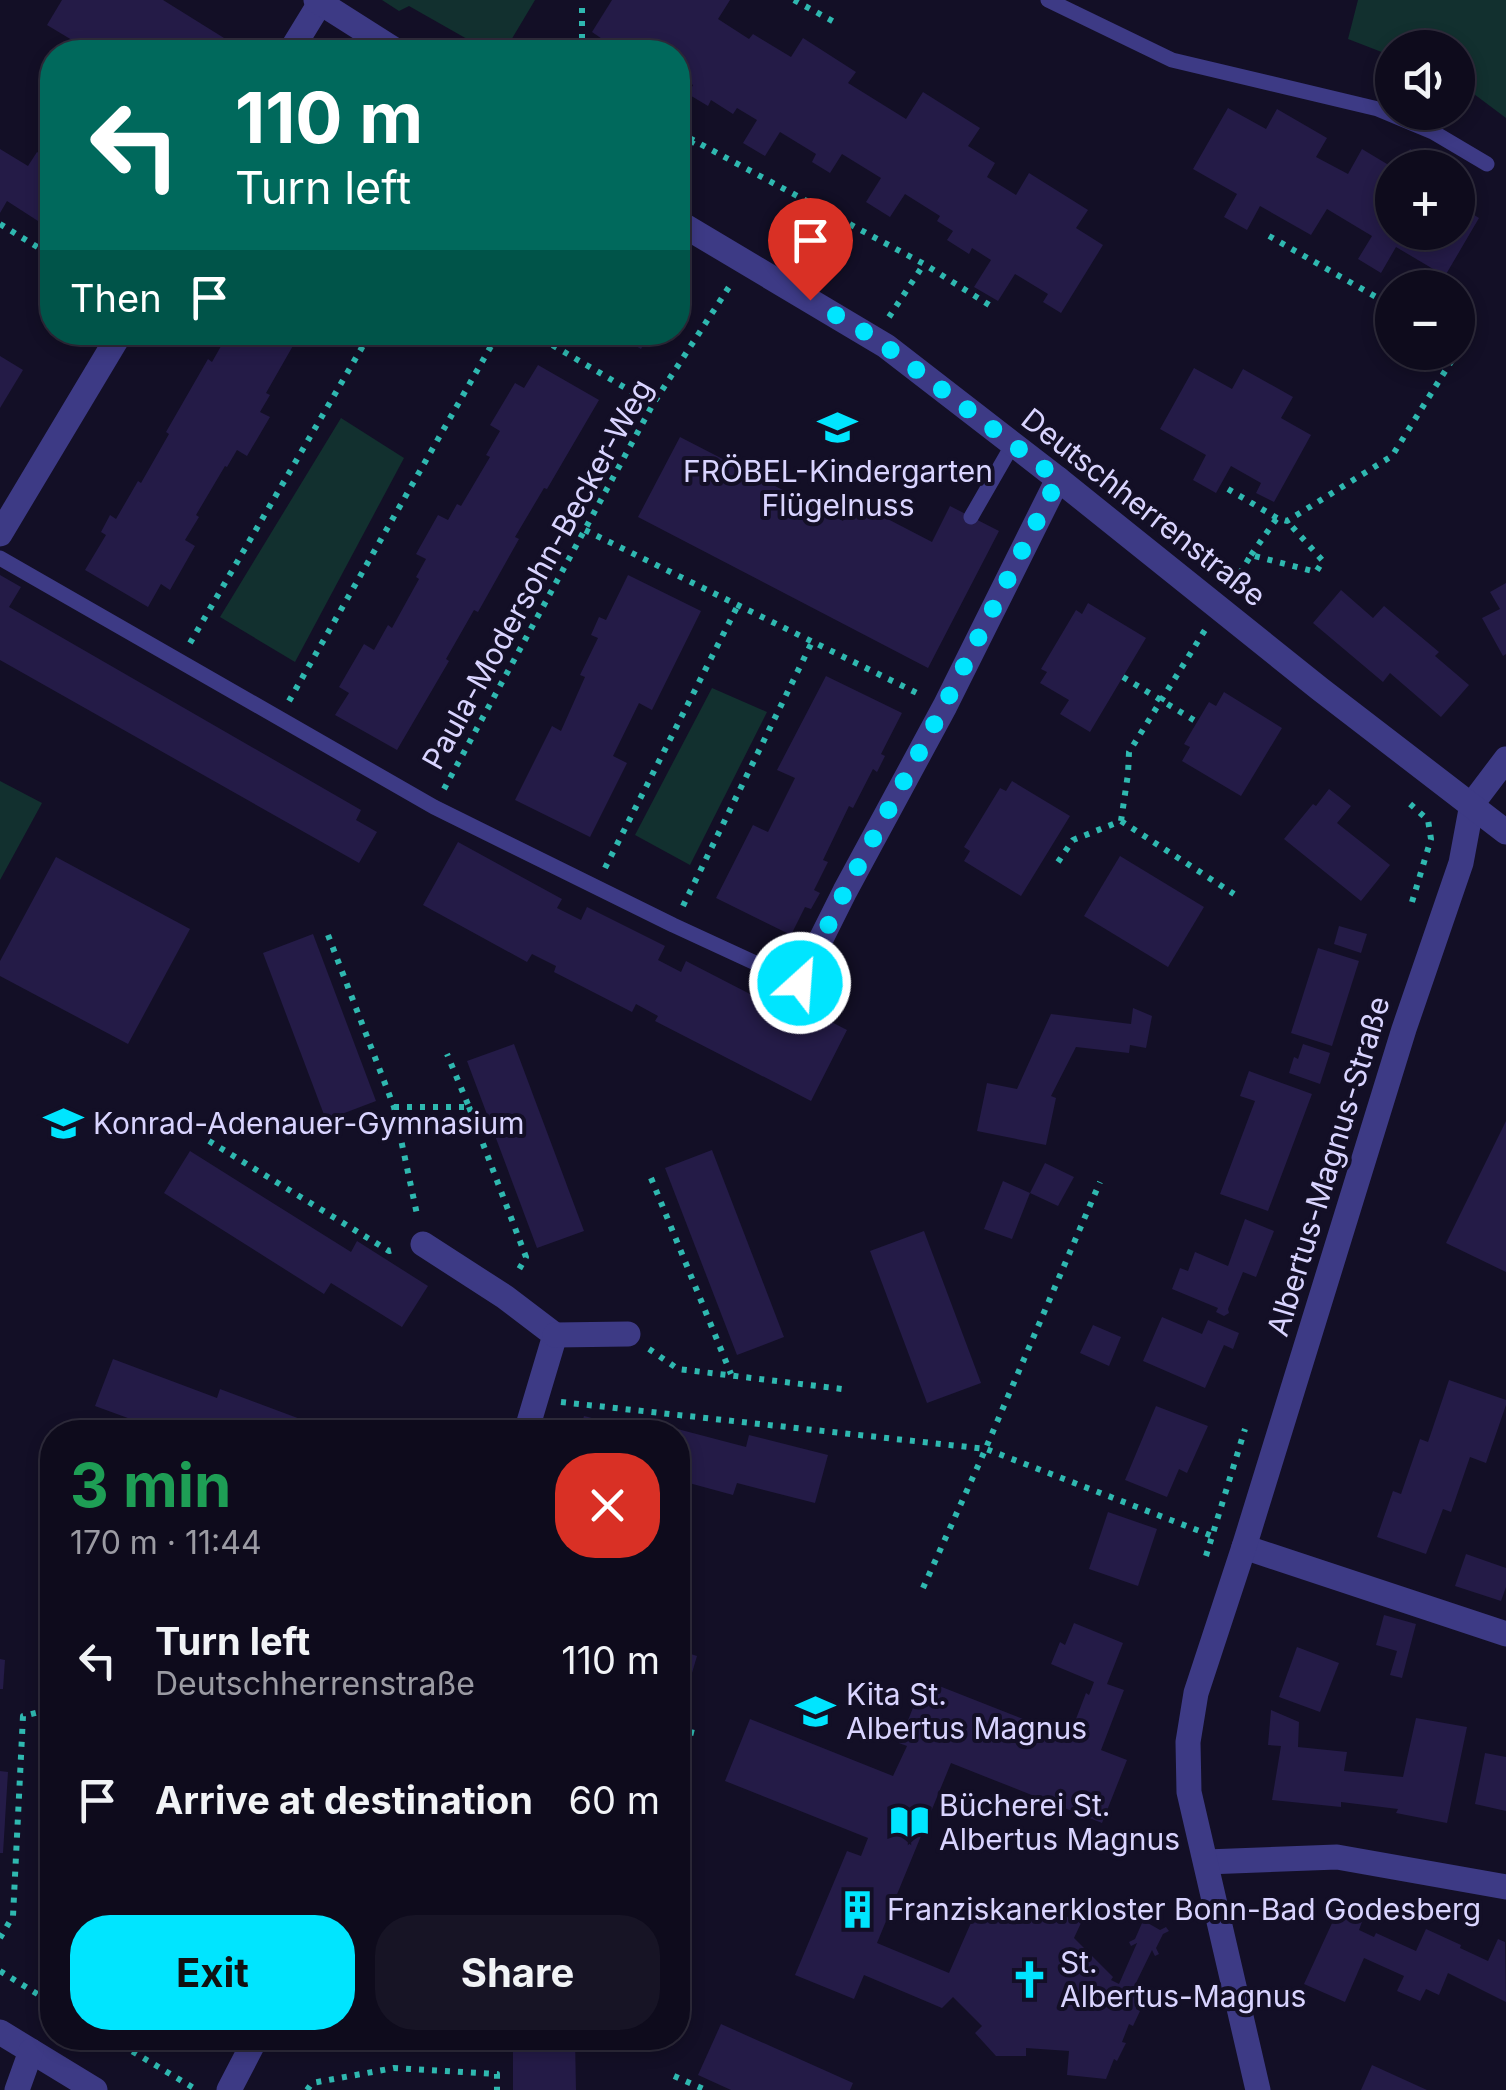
<!DOCTYPE html>
<html lang="en">
<head>
<meta charset="utf-8">
<style>
	:root { --surface:#0e0b1c; --page:#171425; --text:#f1f3f6; --muted:#9b9ba3; --line:#2e2b3b; --accent:#00e5ff }
	body { margin:0; font-family:Inter,sans-serif; background:var(--page); color:var(--text); height:100vh; display:flex; flex-direction:column; font-size:38px; white-space:nowrap }
	* { box-sizing:border-box; margin:0 }
	p { font-size:32px; color:var(--muted) }
	.icon { flex:none; width:55px; height:55px; fill:none; stroke:currentColor; stroke-width:2; stroke-linecap:round; stroke-linejoin:round }
	.map { position:relative; flex:1; overflow:hidden }
	.panel { position:absolute; left:40px; top:1420px; width:650px; height:630px; display:flex; flex-direction:column; background:var(--surface); border-radius:40px; box-shadow:0 5px 15px #0003,0 0 0 2px var(--line) }
	.panel>* { flex:none }
	.guide { position:absolute; left:40px; top:40px; width:650px; height:305px; border-radius:40px; box-shadow:0 5px 15px #0003,0 0 0 2px var(--line); background:#00695c; color:#fff; overflow:hidden }
	.controls { position:absolute; left:1375px; top:30px; display:grid; gap:20px }
	.controls a { display:grid; place-items:center; width:100px; height:100px; border-radius:50%; background:var(--surface); box-shadow:0 5px 15px #0003,0 0 0 2px var(--line); font-size:50px }
	.pin { position:absolute; display:grid; place-items:center; width:85px; height:85px; color:#fff; margin:-102px -42px; border-radius:50% 50% 50% 0; rotate:-45deg; box-shadow:0 0 10px #0007 }
	.pin .icon { rotate:45deg }
	.me { position:absolute; width:110px; margin:-55px; rotate:26deg; stroke-linejoin:round; filter:drop-shadow(0 0 8px #0008) }
	.turn { display:flex; align-items:center; gap:35px; height:210px; padding:0 30px; font-size:45px }
	.turn .icon { width:130px; height:130px; stroke-width:2.5 }
	.turn b { display:block; font-size:70px; line-height:85px }
	.then { display:flex; align-items:center; height:95px; padding:0 30px; background:#0003; gap:20px; font-size:38px }
	.round { display:grid; place-items:center; flex:none; width:105px; height:105px; border-radius:40px; background:var(--page) }
	.headline { display:flex; align-items:center; justify-content:space-between; height:170px; padding:0 30px }
	h1 { font-size:60px; font-weight:700; line-height:75px; color:#1e9e55 }
	.button { display:flex; gap:20px; margin-top:auto; padding:20px 30px }
	.button a { flex:1; height:115px; border-radius:40px; background:var(--accent); color:#111; font-size:40px; font-weight:700; line-height:115px; text-align:center }
	.button a+a { background:var(--page); color:var(--text) }
	ul { padding:0; list-style:none }
	li { display:flex; align-items:center; gap:30px; height:140px; padding:0 30px }
	li div { flex:1 }
	li b { display:block; font-size:38px }
	li em { font-style:normal }
	.map>svg:first-child { display:block }
	.green { fill:#12302f }
	.building { fill:#241b47 }
	.lines { fill:none; stroke-linecap:round; stroke-linejoin:round }
	.path { stroke:#2fb8b0; stroke-width:6; stroke-dasharray:5 8; stroke-linecap:butt }
	.service { stroke:#3d3a85; stroke-width:15 }
	.minor { stroke:#3d3a85; stroke-width:25 }
	.tertiary { stroke:#3d3a85; stroke-width:25 }
	.route { stroke:#00e5ff; stroke-width:18; stroke-dasharray:0 32.4 }
	.labels { text-anchor:middle; dominant-baseline:central; stroke-width:8; stroke-linejoin:round; paint-order:stroke }
	.poi-label { font-size:30px; fill:#d9d4ff; stroke:#130f26; text-anchor:start }
	.street-label { font-size:30px; fill:#d9d4ff; stroke:#130f26 }
</style>
</head>
<body>
<div class="map">
<svg width="1506" height="2090" viewBox="0 0 1506 2090">
	<rect width="100%" height="100%" fill="#130f26"/>
	<g class="green">
		<path d="M382 0H535L504 52H490L409 6 399 11Z"/>
		<path d="M1358 0H1506V118L1458 82V48H1392V56L1348 39Z"/>
		<path d="M341 418 404 458 295 662 220 617Z"/>
		<path d="M712 688 767 712 690 865 635 835Z"/>
		<path d="M0 781 42 803 0 880Z"/>
	</g>
	<g class="building">
		<path d="M62 0H163L224 38 215 52H92L47 25Z"/>
		<path d="M612 0H730L718 19 749 39 753 34 791 57 803 38 856 72 848 83 906 119 923 92 980 128 968 146 995 163 987 177 1016 195 1029 173 1088 210 1076 228 1103 245 1061 313 1043 302 1048 294 1015 274 998 301 974 287 991 260 972 248 969 254 947 240 953 231 937 221 940 216 905 194 890 217 866 202 881 178 842 154 830 173 812 162 816 154 780 132 765 156 743 143 757 120 737 108 733 114 711 100 708 106 688 94 693 85 678 75V52H635L614 39 611 45 592 32Z"/>
		<path d="M1228 108 1266 129 1277 109 1327 138 1316 157 1348 174 1362 149 1392 167V232H1458V205L1479 218 1445 276 1396 247 1381 273 1358 259 1372 236 1327 209 1311 235 1260 206 1247 230 1224 217 1237 194 1193 169Z"/>
		<path d="M0 149 28 166 37 152 52 162V230L7 201 0 213Z"/>
		<path d="M1410 149 1441 168H1400Z"/>
		<path d="M229 332H306L298 346 294 344 266 393 270 395 260 412 270 417 247 456 237 450 227 467 225 466 196 515 199 517 185 540 195 546 170 590 161 584 148 607 85 570 106 535 101 532 110 515 116 519 138 481 141 483 169 434 166 432 208 359 212 362Z"/>
		<path d="M612 332H650L641 349Z"/>
		<path d="M0 356 23 370 0 408Z"/>
		<path d="M538 365 599 400 547 489 544 488 515 537 519 539 478 612 474 610 446 659 449 661 397 750 335 715 349 693 339 687 364 644 374 650 388 625 392 628 419 579 416 577 426 559 416 554 438 515 448 520 457 504 461 506 490 457 486 455 500 431 490 425 515 383 524 388Z"/>
		<path d="M1194 368 1232 389 1243 369 1293 397 1281 418 1311 435 1274 502 1256 493 1261 483 1231 466 1216 493 1193 480 1206 455 1160 429Z"/>
		<path d="M680 437 843 521 853 501 932 542 950 506 999 531 928 668 638 517Z"/>
		<path d="M0 575 21 587 9 607 361 810 356 820 377 832 359 863 0 660Z"/>
		<path d="M628 575 701 611 652 710 639 703 613 756 627 763 590 837 515 800 552 726 561 731 585 677 580 675 598 638 591 635 599 617 606 620Z"/>
		<path d="M1506 583V654L1503 656 1482 618 1500 609 1490 592Z"/>
		<path d="M1341 590 1373 618 1384 606 1439 652 1435 656 1469 685 1441 717 1390 673 1383 682 1313 623Z"/>
		<path d="M1088 603 1146 638 1090 732 1060 714 1069 700 1040 683 1047 672 1041 669 1076 610 1082 614Z"/>
		<path d="M826 676 902 713 881 754 885 756 877 772 873 769 853 808 849 806 823 860 828 862 814 890 820 893 811 909 805 907 791 935 716 898 753 825 768 832 795 778 777 770Z"/>
		<path d="M1224 692 1282 728 1241 796 1182 761 1190 747 1184 744 1209 702 1216 706Z"/>
		<path d="M1012 781 1070 816 1021 896 964 861 970 851 964 847 1000 788 1006 791Z"/>
		<path d="M1329 789 1351 806 1337 823 1390 865 1361 901 1284 839 1313 804 1316 806Z"/>
		<path d="M458 842 562 899 557 908 581 920 587 907 665 946 658 960 681 972 686 961 777 1008 783 997 847 1030 811 1101 655 1021 658 1016 636 1004 632 1012 554 972 556 966 532 954 527 962 423 905Z"/>
		<path d="M1120 856 1204 907 1168 967 1084 916Z"/>
		<path d="M56 857 190 929 128 1044 0 976V961Z"/>
		<path d="M1339 926 1367 934 1361 953 1334 944Z"/>
		<path d="M313 934 376 1101 326 1120 263 953Z"/>
		<path d="M1318 948 1359 961 1332 1046 1291 1033Z"/>
		<path d="M1133 1008 1152 1016 1146 1048 1130 1045 1129 1053 1076 1047 1051 1096 1056 1098 1046 1145 977 1131 987 1083 1017 1089 1051 1014 1131 1024Z"/>
		<path d="M514 1044 584 1231 537 1248 467 1061Z"/>
		<path d="M1303 1044 1330 1053 1320 1084 1289 1073 1294 1057 1298 1059Z"/>
		<path d="M1249 1071 1312 1094 1268 1211 1220 1194 1255 1101 1240 1096Z"/>
		<path d="M1506 1121V1272L1446 1243Z"/>
		<path d="M712 1150 784 1337 737 1355 665 1168Z"/>
		<path d="M190 1151 351 1252 357 1241 428 1286 402 1327 331 1283 324 1294 164 1193Z"/>
		<path d="M1045 1163 1074 1177 1058 1206 1030 1193Z"/>
		<path d="M1003 1181 1030 1193 1012 1239 984 1229Z"/>
		<path d="M1245 1219 1274 1231 1256 1277 1243 1272 1228 1309 1229 1313 1224 1316 1216 1312 1218 1308 1172 1289 1180 1268 1188 1271 1195 1252 1228 1266Z"/>
		<path d="M924 1231 981 1383 927 1403 870 1251Z"/>
		<path d="M1162 1317 1202 1334 1208 1320 1239 1333 1233 1349 1224 1345 1205 1388 1143 1361Z"/>
		<path d="M1093 1325 1121 1337 1109 1366 1080 1353Z"/>
		<path d="M113 1359 217 1398 220 1389 335 1432H166L95 1406Z"/>
		<path d="M1449 1380 1506 1400V1405L1486 1463 1470 1457 1451 1512 1443 1509 1426 1554 1377 1537 1393 1491 1401 1494 1420 1439 1428 1442Z"/>
		<path d="M1156 1406 1208 1426 1187 1473 1179 1469 1167 1497 1125 1480Z"/>
		<path d="M584 1416 643 1431 642 1432H579Z"/>
		<path d="M666 1426 746 1447 749 1435 828 1455 815 1503 737 1483 733 1495 678 1480V1432H664Z"/>
		<path d="M1108 1512 1157 1529 1138 1586 1089 1569Z"/>
		<path d="M1466 1554 1506 1568V1587L1501 1601 1455 1586Z"/>
		<path d="M1384 1615 1416 1624 1402 1678 1390 1675 1397 1651 1376 1645Z"/>
		<path d="M1074 1623 1123 1643 1107 1684 1124 1690 1101 1750 1127 1760 1102 1823 951 1763 877 1943 949 1973 974 1916 1028 1919 1036 1903 1081 1923 1074 1938 1113 1977 1111 1980 1119 1984 1137 1943 1131 1946 1129 1942 1135 1939 1142 1923 1140 1918 1144 1917 1146 1922 1160 1930 1166 1927 1169 1931 1163 1934 1156 1948 1159 1954 1155 1956 1152 1950 1133 1989 1143 1994 1136 2009 1140 2011 1133 2026 1129 2024 1122 2042 1126 2043 1117 2061 1114 2059 1106 2079 1067 2075 1069 2051 1026 2048V2056H996L975 2033 982 2026 953 1997 942 2008 864 1975 854 1999 795 1975 847 1851 861 1856 868 1838 725 1781 750 1719 893 1776 907 1746 899 1743 924 1680 1069 1737 1086 1693 1089 1695 1094 1682 1051 1664 1060 1642 1065 1645Z"/>
		<path d="M1297 1647 1339 1663 1320 1712 1279 1697Z"/>
		<path d="M678 1650 697 1656 683 1703 678 1701Z"/>
		<path d="M0 1659 5 1660 3 1689H0Z"/>
		<path d="M1271 1710 1299 1722 1298 1747 1347 1752 1344 1771 1403 1777 1416 1718 1467 1727 1447 1823 1396 1813 1398 1809 1341 1802V1807L1272 1800 1281 1746 1268 1745Z"/>
		<path d="M1485 1753 1506 1757V1811L1475 1804Z"/>
		<path d="M0 1771 8 1772 3 1853H0Z"/>
		<path d="M1339 1908 1363 1919 1359 1930 1374 1937 1376 1933 1416 1951 1426 1929 1461 1945 1460 1948 1488 1961 1498 1939 1505 1942 1506 2002 1448 1973 1439 1995 1426 1989 1420 2001 1397 1991 1404 1976 1364 1958 1345 2002 1304 1984Z"/>
		<path d="M721 2024 853 2083 850 2090H731L698 2075Z"/>
		<path d="M336 2038H450V2047L336 2050Z"/>
		<path d="M513 2038H575L576 2090H513Z"/>
		<path d="M1372 2065 1427 2090H1361Z"/>
	</g>
	<g class="lines">
		<g class="path">
			<path d="M794 0 836 23"/>
			<path d="M582 52V0"/>
			<path d="M678 132 924 264 994 308"/>
			<path d="M678 167 693 140"/>
			<path d="M0 224 52 256"/>
			<path d="M1269 236 1392 306"/>
			<path d="M889 317 924 264"/>
			<path d="M530 332 653 404"/>
			<path d="M1228 489 1277 518 1287 521 1392 456 1457 352"/>
			<path d="M585 530 921 695"/>
			<path d="M1251 555 1277 518"/>
			<path d="M1233 585 1251 555 1316 572 1323 561 1287 521"/>
			<path d="M190 643 371 332"/>
			<path d="M1123 677 1197 722"/>
			<path d="M289 701 499 332"/>
			<path d="M444 789 653 404 729 287"/>
			<path d="M1121 821 1234 894"/>
			<path d="M1058 862 1073 840 1121 821 1128 774 1129 752 1205 630"/>
			<path d="M605 868 738 605"/>
			<path d="M1412 902 1431 839 1428 820 1409 803 1413 798"/>
			<path d="M683 906 812 642"/>
			<path d="M328 935 394 1107 418 1219"/>
			<path d="M394 1107H469L447 1054"/>
			<path d="M469 1107 526 1257 517 1273"/>
			<path d="M209 1141 389 1251 397 1249"/>
			<path d="M651 1178 731 1374"/>
			<path d="M649 1349 678 1369 842 1389"/>
			<path d="M561 1402 986 1449 1215 1537"/>
			<path d="M1206 1556 1245 1429"/>
			<path d="M923 1588 982 1457 1100 1182"/>
			<path d="M678 1729 694 1733"/>
			<path d="M0 1938 13 1916 23 1716 52 1709"/>
			<path d="M0 1971 52 2003"/>
			<path d="M110 2038 197 2090"/>
			<path d="M674 2076 706 2090"/>
			<path d="M307 2090 312 2083 394 2068 497 2074V2090"/>
		</g>
		<g class="service">
			<path d="M1048 0 1172 60 1378 109 1433 132 1487 164"/>
			<path d="M971 517 1013 444"/>
			<path d="M0 558 434 807 673 925 799 983 802 977"/>
		</g>
		<g class="minor">
			<path d="M290 52 320 3"/>
			<path d="M0 534 121 332"/>
			<path d="M802 977 845 891 945 706 1058 479"/>
			<path d="M423 1244 505 1297 555 1335 526 1432"/>
			<path d="M555 1335 628 1334"/>
			<path d="M1244 1547 1506 1634"/>
			<path d="M1206 1862 1337 1857 1506 1887"/>
			<path d="M0 2032 95 2090"/>
			<path d="M17 2090 31 2051"/>
			<path d="M229 2090 256 2038"/>
			<path d="M1258 2090 1189 1792 1188 1742 1196 1693 1244 1547 1404 1029 1461 863 1472 804 1506 759"/>
		</g>
		<g class="tertiary">
			<path d="M316 0 398 52"/>
			<path d="M678 222 886 346 1058 479 1320 689 1506 832"/>
		</g>
	</g>
	<g class="lines">
		<path class="route" d="M800 983 845 891 944 706 1058 479 875 338 810 300"/>
	</g>
	<defs>
		<symbol id="school-bare" viewBox="-9 -9 18 18"><path d="M0-5L7-2L0 1L-7-2ZM-4 1L0 2.5L4 1V4Q0 6-4 4Z" fill="#00e5ff" stroke="#130f26" stroke-width="2.5" paint-order="stroke"/></symbol>
		<symbol id="library-bare" viewBox="-9 -9 18 18"><path d="M-6-4Q-3-5.5-.7-3.5V5Q-3 3-6 4ZM6-4Q3-5.5 .7-3.5V5Q3 3 6 4Z" fill="#00e5ff" stroke="#130f26" stroke-width="2.5" paint-order="stroke"/></symbol>
		<symbol id="building-bare" viewBox="-9 -9 18 18"><path d="M-4-6H4V6H1V3H-1V6H-4ZM-2.5-4.3h1.7v1.8h-1.7ZM.8-4.3h1.7v1.8H.8ZM-2.5-1h1.7V.8h-1.7ZM.8-1h1.7V.8H.8Z" fill="#00e5ff" stroke="#130f26" stroke-width="2.5" paint-order="stroke"/></symbol>
		<symbol id="church-bare" viewBox="-9 -9 18 18"><path d="M-1.2-6h2.4v3.5h3.3v2.4h-3.3V6h-2.4V-.1h-3.3v-2.4h3.3Z" fill="#00e5ff" stroke="#130f26" stroke-width="2.5" paint-order="stroke"/></symbol>
	</defs>
	<g fill-rule="evenodd">
		<use href="#school-bare" x="810" y="400" width="55" height="55"/>
		<use href="#school-bare" x="36" y="1096" width="55" height="55"/>
		<use href="#school-bare" x="788" y="1684" width="55" height="55"/>
		<use href="#library-bare" x="882" y="1794" width="55" height="55"/>
		<use href="#building-bare" x="830" y="1882" width="55" height="55"/>
		<use href="#church-bare" x="1002" y="1952" width="55" height="55"/>
	</g>
	<g class="labels">
		<g class="poi-label">
			<text x="838" y="471" text-anchor="middle">FRÖBEL-Kindergarten<tspan x="838" dy="34">Flügelnuss</tspan></text>
			<text x="93" y="1123">Konrad-Adenauer-Gymnasium</text>
			<text x="846" y="1694">Kita St.<tspan x="846" dy="34">Albertus Magnus</tspan></text>
			<text x="939" y="1805">Bücherei St.<tspan x="939" dy="34">Albertus Magnus</tspan></text>
			<text x="887" y="1909">Franziskanerkloster Bonn-Bad Godesberg</text>
			<text x="1060" y="1962">St.<tspan x="1060" dy="34">Albertus-Magnus</tspan></text>
		</g>
		<g class="street-label">
			<text transform="translate(1144 507) rotate(38)">Deutschherrenstraße</text>
			<text transform="translate(537 574) rotate(-61)">Paula-Modersohn-Becker-Weg</text>
			<text transform="translate(1328 1166) rotate(-73)">Albertus-Magnus-Straße</text>
		</g>
	</g>
</svg>
<div class="controls">
<a><svg class="icon" aria-label="sound" viewBox="0 0 24 24"><path d="M4 9h4l5-4v14l-5-4H4zM17 9q2 3 0 6"/></svg></a>
<a>+</a>
<a>−</a>
</div>
<div class="pin" style="left:810px;top:300px;background:#d93025"><svg class="icon" aria-label="arrive" viewBox="0 0 24 24"><path d="M6 21V4h12l-3 4 3 4H6"/></svg></div>
<svg class="me" style="left:800px;top:983px" viewBox="-20 -20 40 40"><circle r="17" fill="#00e5ff" stroke="#fff" stroke-width="3"/><path d="M0-11L8 9 0 5-8 9z" fill="#fff"/></svg>
<div class="guide">
<div class="turn"><svg class="icon" aria-label="left" viewBox="0 0 24 24"><path d="M17 20v-9H6M10 6l-5 5 5 5"/></svg><div><b>110 m</b>Turn left</div></div>
<div class="then">Then<svg class="icon" aria-label="arrive" viewBox="0 0 24 24"><path d="M6 21V4h12l-3 4 3 4H6"/></svg></div>
</div>
<section class="panel">
<div class="headline"><div><h1>3 min</h1><p>170 m · 11:44</p></div><a class="round" style="background:#d93025;color:#fff"><svg class="icon" aria-label="close" viewBox="0 0 24 24"><path d="M6 6l12 12M18 6L6 18"/></svg></a></div>
<ul>
<li><svg class="icon" aria-label="left" viewBox="0 0 24 24"><path d="M17 20v-9H6M10 6l-5 5 5 5"/></svg><div><b>Turn left</b><p>Deutschherrenstraße</p></div><em>110 m</em></li>
<li><svg class="icon" aria-label="arrive" viewBox="0 0 24 24"><path d="M6 21V4h12l-3 4 3 4H6"/></svg><div><b>Arrive at destination</b></div><em>60 m</em></li>
</ul>
<div class="button"><a>Exit</a><a>Share</a></div>
</section>
</div>
</body>
</html>
